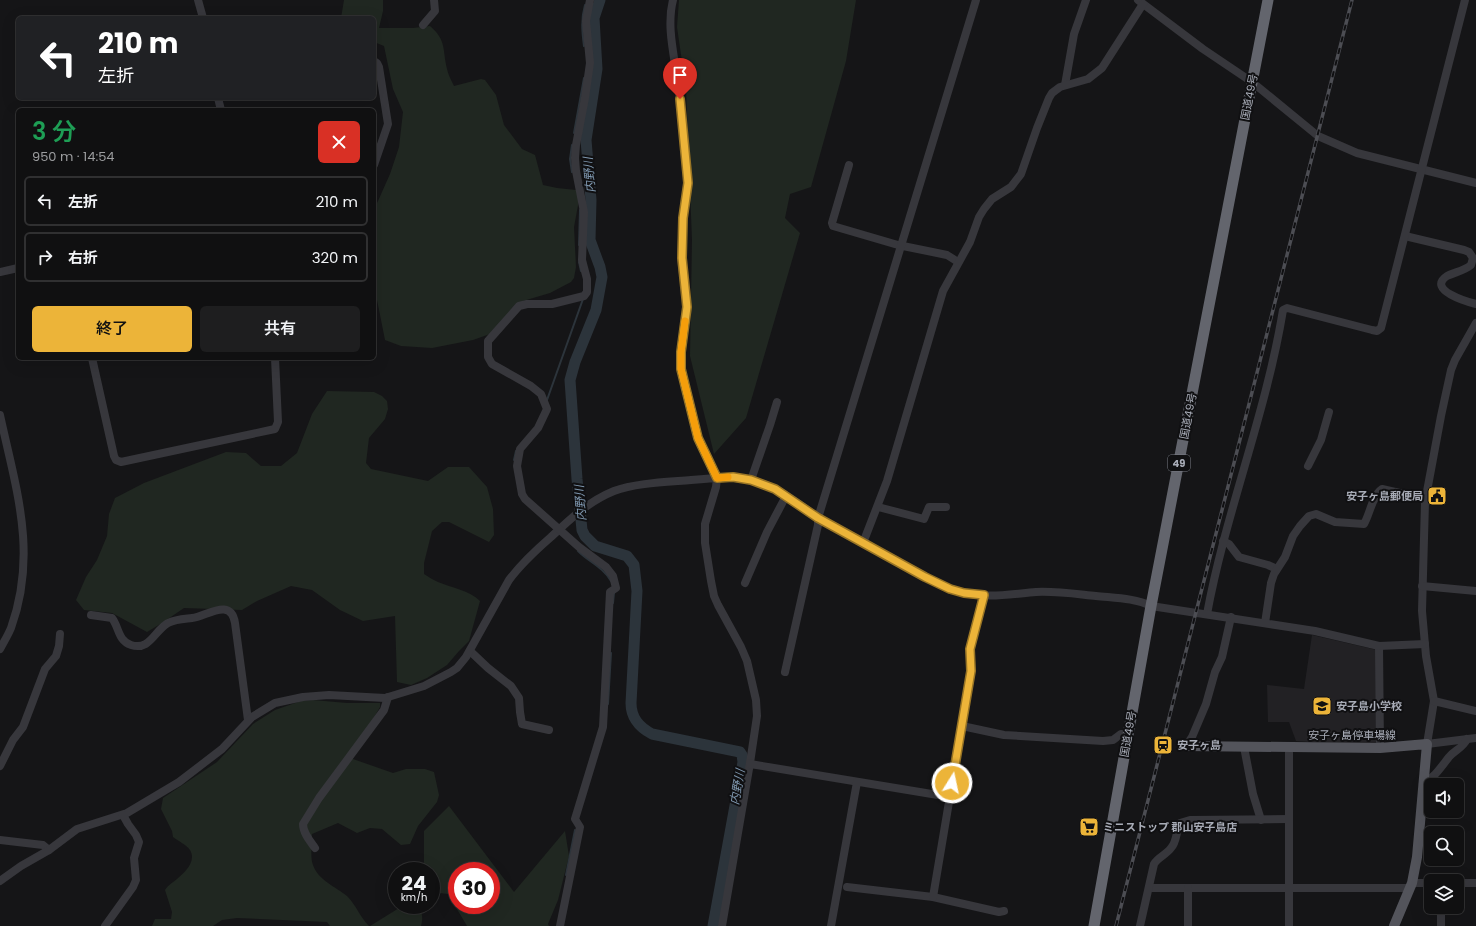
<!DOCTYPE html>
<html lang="ja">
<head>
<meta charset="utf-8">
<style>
	:root { --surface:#101011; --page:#1e1e1f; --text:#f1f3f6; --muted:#9c9d9f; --line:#303031; --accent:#ecb439 }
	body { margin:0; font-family:Poppins,"Noto Sans JP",sans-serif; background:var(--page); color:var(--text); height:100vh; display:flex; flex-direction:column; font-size:15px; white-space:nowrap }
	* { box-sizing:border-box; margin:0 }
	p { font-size:13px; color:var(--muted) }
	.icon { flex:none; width:22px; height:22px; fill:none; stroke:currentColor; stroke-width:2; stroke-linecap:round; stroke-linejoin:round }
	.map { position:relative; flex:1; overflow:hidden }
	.panel { position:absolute; left:16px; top:108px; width:360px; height:252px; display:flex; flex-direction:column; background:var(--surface); border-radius:6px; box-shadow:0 4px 16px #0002,0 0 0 1px var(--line) }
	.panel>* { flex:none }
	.guide { position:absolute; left:16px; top:16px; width:360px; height:84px; border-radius:6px; box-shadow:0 4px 16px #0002,0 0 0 1px var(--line); background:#202124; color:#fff; overflow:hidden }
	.controls { position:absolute; left:1424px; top:778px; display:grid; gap:8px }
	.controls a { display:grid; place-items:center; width:40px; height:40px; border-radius:6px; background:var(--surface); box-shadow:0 4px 16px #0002,0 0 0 1px var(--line); font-size:20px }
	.speed { position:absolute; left:388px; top:862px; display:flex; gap:8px; font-size:20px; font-weight:700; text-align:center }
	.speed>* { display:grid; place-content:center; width:52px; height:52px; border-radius:50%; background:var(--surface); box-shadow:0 4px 16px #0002,0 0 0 1px var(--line); line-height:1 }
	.speed small { font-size:10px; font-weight:400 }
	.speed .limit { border:6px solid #d22; background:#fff; color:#111 }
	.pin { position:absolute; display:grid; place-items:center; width:34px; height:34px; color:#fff; margin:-41px -17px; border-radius:50% 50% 50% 0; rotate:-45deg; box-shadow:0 0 4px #0007 }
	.pin .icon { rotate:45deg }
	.me { position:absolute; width:44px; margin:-22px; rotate:10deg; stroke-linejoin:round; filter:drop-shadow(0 0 3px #0008) }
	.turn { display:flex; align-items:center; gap:14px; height:84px; padding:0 16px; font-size:18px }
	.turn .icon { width:52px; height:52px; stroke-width:2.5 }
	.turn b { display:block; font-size:28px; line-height:34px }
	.round { display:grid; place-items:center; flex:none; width:42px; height:42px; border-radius:6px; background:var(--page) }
	.headline { display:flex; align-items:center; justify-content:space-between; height:68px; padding:0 16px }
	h1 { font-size:24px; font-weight:600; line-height:30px; color:#1e9e55 }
	.action { display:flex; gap:8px; margin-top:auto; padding:8px 16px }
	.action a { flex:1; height:46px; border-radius:6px; background:var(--accent); color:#111; font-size:16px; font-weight:600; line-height:46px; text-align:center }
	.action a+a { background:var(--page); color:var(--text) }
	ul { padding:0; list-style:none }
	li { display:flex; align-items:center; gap:12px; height:50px; margin:0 8px 6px; padding:0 8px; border:2px solid var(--line); border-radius:6px }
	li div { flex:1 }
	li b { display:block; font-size:15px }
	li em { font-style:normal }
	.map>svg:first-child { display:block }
	.built { fill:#222124 }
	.green { fill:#202721; fill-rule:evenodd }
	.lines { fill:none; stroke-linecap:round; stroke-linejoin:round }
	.stream { stroke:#2c343b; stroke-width:2 }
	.river { stroke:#2c343b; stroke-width:11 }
	.minor { stroke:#37373c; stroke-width:8 }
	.major { stroke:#53545b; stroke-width:10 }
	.highway { stroke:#63656d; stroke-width:11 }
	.rail-casing { stroke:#4c4d53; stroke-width:3.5 }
	.rail { stroke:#101012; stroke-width:2; stroke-dasharray:6; stroke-linecap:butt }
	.route-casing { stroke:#997525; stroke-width:10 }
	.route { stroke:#ecb439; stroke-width:7 }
	.slow { stroke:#f59e0b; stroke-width:7 }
	.labels { text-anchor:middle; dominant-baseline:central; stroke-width:4; stroke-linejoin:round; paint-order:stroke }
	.shield { fill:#101012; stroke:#7a7d86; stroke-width:1 }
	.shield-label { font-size:10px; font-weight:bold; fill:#a8acb7 }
	.street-label { font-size:11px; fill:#a8acb7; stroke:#101012 }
	.poi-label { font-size:11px; font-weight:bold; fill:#a8acb7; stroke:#101012; text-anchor:start }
	.water-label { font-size:12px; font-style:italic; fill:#8099b1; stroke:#101012 }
</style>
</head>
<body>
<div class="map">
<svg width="1476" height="926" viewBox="0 0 1476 926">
	<rect width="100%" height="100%" fill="#151517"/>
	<path class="built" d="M1312 635 1377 650V746L1296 741 1289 722H1268L1267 685 1304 689Z"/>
	<g class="green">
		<path d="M344 0H383V11L379 28H413L430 26C447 41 442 49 447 69 448 74 451 80 454 86L481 79 485 80 496 95 504 125 522 149 535 155 543 185 557 188 576 190 579 200 574 227 576 267 574 278 571 282 550 293 523 301 490 334 473 340 432 348 401 346 385 340 374 285V210L390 174 399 147 403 112 393 89 384 46 374 42V18H341Z"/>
		<path d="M679 0H856L846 61 811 187 790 194 785 218 800 233 746 418 714 454 690 356 692 240 686 89 677 27Z"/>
		<path d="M327 391 374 392 382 396 387 401 388 409 385 419 369 438 366 463 371 469 428 481 448 467H469L487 487 493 509 494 535 489 542 449 522H442L432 531 424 563V574C429 577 433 580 438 582 452 588 469 590 480 601L469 641 459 651 447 665 427 678 411 685 397 682 395 616 363 621 340 610 312 590 291 586 257 601 242 610 184 608 162 623 147 632 112 613 84 610 76 600 86 577 97 560 107 536 109 514 115 498 144 483 226 452 246 453 261 466H281L297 453 312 414Z"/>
		<path d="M313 700 347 703H380V707L353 754V759L393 773 406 769H425L434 772 439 795 437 802 418 826 410 844 401 845 382 829 370 828 357 833 338 823 312 834C312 842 310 858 313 865 318 880 336 887 347 896 356 905 360 917 369 926H330L327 922 237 918 222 920 213 926H152L155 919H171L172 912 165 890C168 885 172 883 177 879 184 873 197 862 190 850 187 845 178 841 173 837L172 831 161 809 163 798 217 762 253 724 275 710 301 701Z"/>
		<path d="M449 806 514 892 565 831 569 856 558 900 548 924 549 926H467L448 894 431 892V871H424V831ZM457 871H491V905H457Z"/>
		<path d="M404 905C419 905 425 911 421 926H370Z"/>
	</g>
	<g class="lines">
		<g class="stream">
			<path d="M584 46C582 31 581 19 585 5"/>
			<path d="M574 133 584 78"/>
			<path d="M572 172 570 159 572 145"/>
			<path d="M579 245 580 210"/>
			<path d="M579 262 581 271"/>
			<path d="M547 400 583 299"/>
			<path d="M514 460 516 451"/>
			<path d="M578 551C589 562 603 567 611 581"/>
			<path d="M613 603 614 593"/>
			<path d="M608 704 611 653"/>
			<path d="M566 875 575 830"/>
		</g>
		<path class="river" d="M600 0 594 18 597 69 586 140 591 200 590 240 600 267 602 277 596 310 575 362 570 380 577 479 582 530 585 536 595 546 627 556 634 565 637 591 631 703C631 718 639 727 652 734L740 752 742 755 743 762 713 926"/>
		<g class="minor">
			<path d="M198 0 203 18"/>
			<path d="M673 0C666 27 675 58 678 85 682 117 685 150 688 183L687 197 683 218 681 258 687 307 681 352V369L698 439 717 478 716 487 705 524V543L711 581 714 596 718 605 741 647 747 661 756 700 757 716 750 763 722 926"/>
			<path d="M1138 0 1203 49 1252 82 1318 136 1357 153 1476 183"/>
			<path d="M423 25 435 11 434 0"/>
			<path d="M374 61 377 63 379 67 388 124 374 165"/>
			<path d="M1065 85 1074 34 1086 0"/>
			<path d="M218 98 221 110"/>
			<path d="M849 165 832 223 833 226 898 245 947 255 958 262"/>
			<path d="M1405 236 1464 250 1469 252 1473 258 1471 265C1464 271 1455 272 1447 276 1426 290 1468 302 1476 304"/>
			<path d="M0 272 18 268"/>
			<path d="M1476 323 1455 360 1451 370 1441 416 1425 502 1422 611 1426 656 1434 701 1427 744 1476 738"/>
			<path d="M92 358 114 456 116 460 121 462 275 429 278 422 275 358"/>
			<path d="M0 415C16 489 38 553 11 628 8 635 4 642 0 649"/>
			<path d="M1308 466 1321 440 1329 412"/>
			<path d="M751 480 770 425 777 402"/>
			<path d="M878 507 924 519 929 507H946"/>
			<path d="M1223 541 1229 544 1239 557 1268 565 1277 569"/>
			<path d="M863 543 887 481 943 291 970 242 979 217 984 209 992 199 1011 187 1021 174 1037 128 1049 98 1052 93 1060 87 1088 79 1102 68 1143 4"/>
			<path d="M745 583 767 532 786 496"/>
			<path d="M1422 586 1476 591"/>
			<path d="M1207 614C1226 511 1266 414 1283 310L1287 308 1372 330 1377 331 1381 328 1465 0"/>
			<path d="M91 615 112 618C119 627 118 641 131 645 150 651 154 631 168 623 176 619 183 619 192 618 207 616 231 597 235 623L248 720"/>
			<path d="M1265 623 1271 583 1274 574 1285 557 1293 536 1300 526 1309 516 1316 514 1335 522 1364 524C1370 514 1372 496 1382 489L1426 499"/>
			<path d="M1379 646 1380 748"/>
			<path d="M470 651 488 668 511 686 519 698 520 712 522 724 549 730"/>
			<path d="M785 672 818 525V518L976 0"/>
			<path d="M1434 701 1476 711"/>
			<path d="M962 726 1004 735 1103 741 1113 740 1121 734H1128"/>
			<path d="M1186 746 1192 737 1206 704 1215 672 1222 657 1231 617"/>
			<path d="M1244 747 1253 794 1261 820"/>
			<path d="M750 763V764L950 797"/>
			<path d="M0 766 13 740 23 727 45 669 56 656 59 646 60 634"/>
			<path d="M1423 784C1435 777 1441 767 1449 757 1455 750 1463 748 1467 739"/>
			<path d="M0 840 43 845 49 850"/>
			<path d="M315 848C310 841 303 833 303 824L319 798 384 710 388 697"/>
			<path d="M0 881 21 866 49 850 77 829 127 813 179 782 222 749 252 717 275 703 303 697 329 695 385 698 424 686 451 672 457 668 466 657 509 580C521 564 536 550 551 537 570 519 589 501 614 491 635 483 668 482 691 480 720 477 748 475 775 489 790 496 803 507 816 516 837 530 860 541 882 553 907 567 933 584 961 592 985 599 1011 594 1036 592 1056 591 1076 594 1096 596 1114 598 1135 598 1151 606L1315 631 1379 646 1425 644"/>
			<path d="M1412 883H1431"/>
			<path d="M1457 883H1476"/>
			<path d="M847 887 933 897 999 912 1004 911"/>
			<path d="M1149 888H1410"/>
			<path d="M933 897 971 671 970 649 984 595"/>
			<path d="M105 926 133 887 136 880 134 858 139 842 136 835 128 824 123 815"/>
			<path d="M560 926 580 827 575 819 603 727 610 592 616 588 613 576 606 567 579 547 525 499 522 494 517 466 520 449 538 428 547 409 541 394 531 386 492 364 488 357V341L519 306 527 304H552L584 296 587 292V279L582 260 584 212 576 171 575 158 576 145 585 98 590 63 586 21 590 0"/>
			<path d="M831 926 857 782"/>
			<path d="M1140 926 1154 864C1158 857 1166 855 1171 848 1177 842 1176 831 1180 823L1190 820 1288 819"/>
			<path d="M1188 926V888"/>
			<path d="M1289 926V747"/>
			<path d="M1441 926V907"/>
		</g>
		<path class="major" d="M1186 746 1380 748 1427 744 1417 857 1412 883 1394 926"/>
		<path class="highway" d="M1094 926 1151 606 1268 0"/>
		<defs>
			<path id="rail" d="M1116 926 1352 0"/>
		</defs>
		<use href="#rail" class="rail-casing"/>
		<use href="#rail" class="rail"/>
	</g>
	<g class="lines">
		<defs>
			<path id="route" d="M680 99 688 183 683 218 682 258 687 307 681 352V369L698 438 717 478 733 477 751 480 775 489 818 518 925 577 950 589 964 593 984 595 970 649 971 671 952 783"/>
		</defs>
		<use href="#route" class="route-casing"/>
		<use href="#route" class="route"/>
		<path class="slow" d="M685 321 681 352V369L698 438 717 478 728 477"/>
	</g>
	<defs>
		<symbol id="civic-square" viewBox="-11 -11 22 22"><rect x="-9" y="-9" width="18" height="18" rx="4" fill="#ecb439" stroke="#101012"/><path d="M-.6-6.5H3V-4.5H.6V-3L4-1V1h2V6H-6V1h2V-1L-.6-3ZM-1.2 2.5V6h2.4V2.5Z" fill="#111"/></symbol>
		<symbol id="school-square" viewBox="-11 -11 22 22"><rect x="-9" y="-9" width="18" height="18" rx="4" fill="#ecb439" stroke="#101012"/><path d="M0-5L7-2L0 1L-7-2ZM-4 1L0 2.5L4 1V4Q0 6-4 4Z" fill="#111"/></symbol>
		<symbol id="station-square" viewBox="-11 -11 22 22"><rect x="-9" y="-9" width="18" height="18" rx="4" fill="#ecb439" stroke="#101012"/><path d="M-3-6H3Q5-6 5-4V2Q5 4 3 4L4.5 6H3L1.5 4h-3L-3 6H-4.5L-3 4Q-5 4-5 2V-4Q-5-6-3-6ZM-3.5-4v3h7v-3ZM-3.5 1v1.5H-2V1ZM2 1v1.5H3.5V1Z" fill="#111"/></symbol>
		<symbol id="supermarket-square" viewBox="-11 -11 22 22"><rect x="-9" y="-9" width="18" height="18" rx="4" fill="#ecb439" stroke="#101012"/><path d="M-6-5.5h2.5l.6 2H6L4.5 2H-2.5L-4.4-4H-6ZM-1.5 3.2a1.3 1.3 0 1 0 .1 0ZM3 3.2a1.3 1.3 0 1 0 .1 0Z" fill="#111"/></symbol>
	</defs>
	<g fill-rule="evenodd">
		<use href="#civic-square" x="1426" y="485" width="22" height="22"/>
		<use href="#school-square" x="1311" y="695" width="22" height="22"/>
		<use href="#station-square" x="1152" y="734" width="22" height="22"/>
		<use href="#supermarket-square" x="1078" y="816" width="22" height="22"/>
	</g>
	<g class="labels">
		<rect class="shield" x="1168" y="455" width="22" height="16" rx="3"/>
		<g class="shield-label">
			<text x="1179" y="463">49</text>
		</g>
		<g class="street-label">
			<text transform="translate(1249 97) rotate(-79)">国道49号</text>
			<text transform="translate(1188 416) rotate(-79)">国道49号</text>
			<text transform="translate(1128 734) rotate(-80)">国道49号</text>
			<text x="1352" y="735">安子ヶ島停車場線</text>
		</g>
		<g class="poi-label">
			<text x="1423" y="496" text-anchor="end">安子ヶ島郵便局</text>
			<text x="1336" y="706">安子島小学校</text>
			<text x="1177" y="745">安子ヶ島</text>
			<text x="1103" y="827">ミニストップ 郡山安子島店</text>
		</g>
		<g class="water-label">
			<text transform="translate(589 175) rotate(-95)">内野川</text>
			<text transform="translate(580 503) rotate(-94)">内野川</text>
			<text transform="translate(737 787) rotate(-80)">内野川</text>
		</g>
	</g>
</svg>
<div class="controls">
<a><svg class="icon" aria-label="sound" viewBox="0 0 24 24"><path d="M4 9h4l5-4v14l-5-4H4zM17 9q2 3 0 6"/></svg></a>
<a><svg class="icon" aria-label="search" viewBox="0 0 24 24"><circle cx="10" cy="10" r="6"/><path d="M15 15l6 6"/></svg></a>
<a><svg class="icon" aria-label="layers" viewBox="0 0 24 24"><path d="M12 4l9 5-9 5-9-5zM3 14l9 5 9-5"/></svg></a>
</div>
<div class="speed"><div>24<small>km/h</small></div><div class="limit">30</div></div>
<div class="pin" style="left:680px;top:99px;background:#d93025"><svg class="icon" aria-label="arrive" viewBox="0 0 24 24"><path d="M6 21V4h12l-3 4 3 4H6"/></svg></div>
<svg class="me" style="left:952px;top:783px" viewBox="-20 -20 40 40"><circle r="17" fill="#ecb439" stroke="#fff" stroke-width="3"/><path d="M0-11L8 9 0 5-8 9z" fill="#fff"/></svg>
<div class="guide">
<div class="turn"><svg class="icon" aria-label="left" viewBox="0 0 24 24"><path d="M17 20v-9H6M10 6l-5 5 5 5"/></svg><div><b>210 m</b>左折</div></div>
</div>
<section class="panel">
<div class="headline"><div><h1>3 分</h1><p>950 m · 14:54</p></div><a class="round" style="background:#d93025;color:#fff"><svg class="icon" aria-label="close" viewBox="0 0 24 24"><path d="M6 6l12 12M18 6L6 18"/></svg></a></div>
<ul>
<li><svg class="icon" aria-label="left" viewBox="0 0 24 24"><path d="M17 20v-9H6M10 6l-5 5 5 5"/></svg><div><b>左折</b></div><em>210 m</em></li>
<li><svg class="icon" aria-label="right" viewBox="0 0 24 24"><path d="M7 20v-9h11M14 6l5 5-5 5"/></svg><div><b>右折</b></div><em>320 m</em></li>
</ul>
<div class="action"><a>終了</a><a>共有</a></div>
</section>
</div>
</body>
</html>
